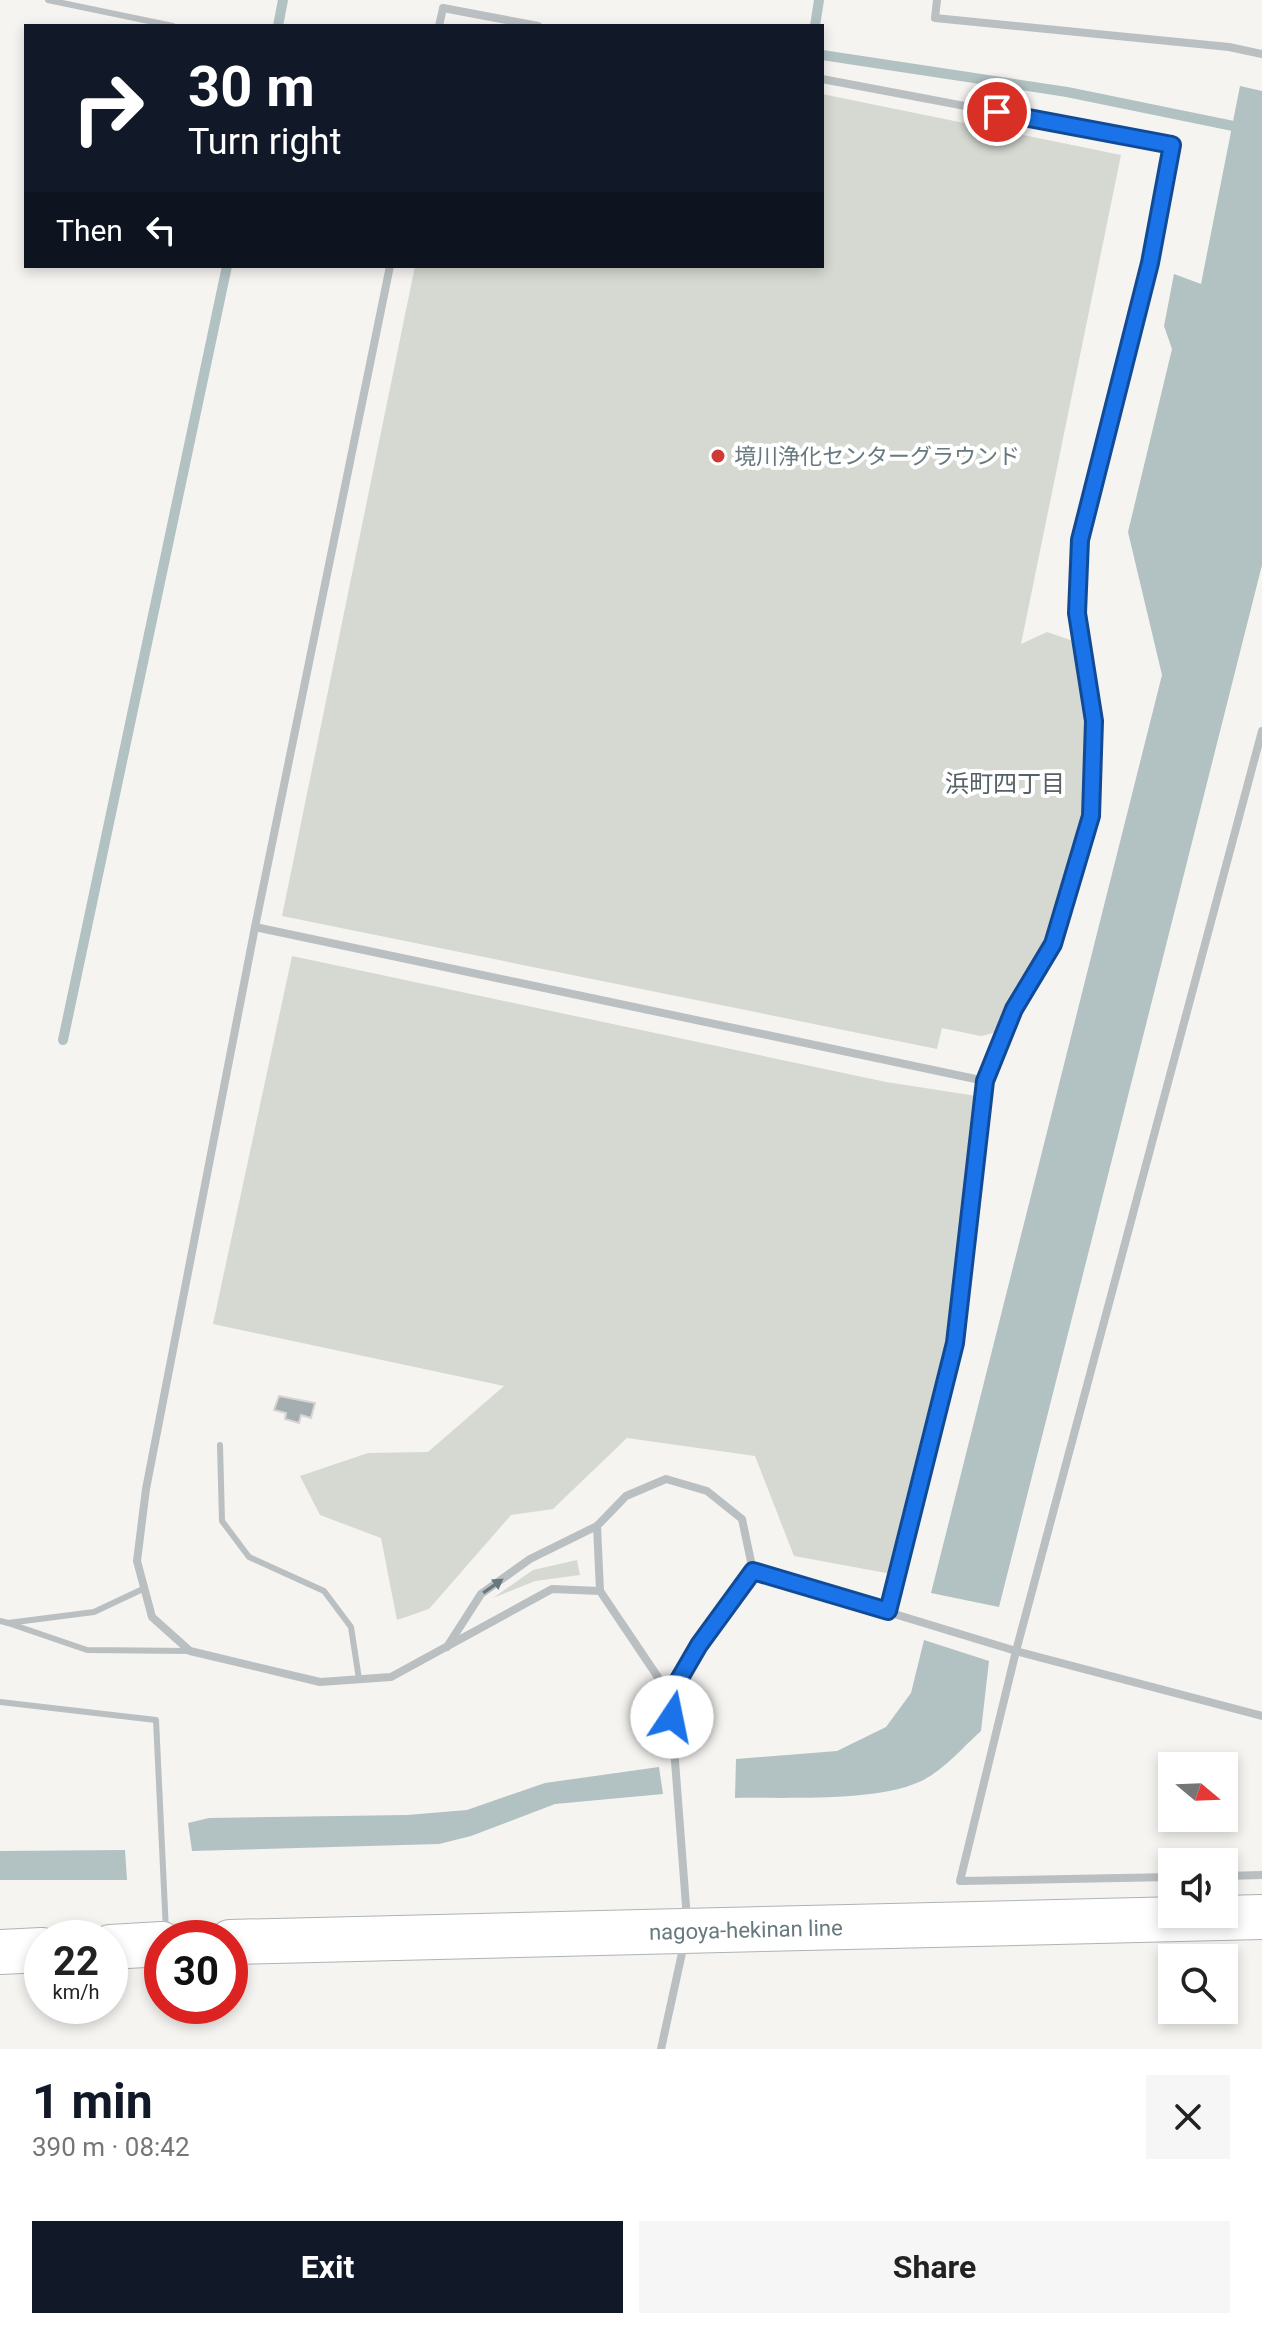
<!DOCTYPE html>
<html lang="en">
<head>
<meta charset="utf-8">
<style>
	:root { --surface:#fff; --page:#f6f6f6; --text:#222; --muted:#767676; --accent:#111827 }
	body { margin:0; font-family:Roboto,"Noto Sans JP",sans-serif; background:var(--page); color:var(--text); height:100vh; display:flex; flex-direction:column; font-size:30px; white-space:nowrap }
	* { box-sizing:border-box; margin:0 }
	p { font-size:26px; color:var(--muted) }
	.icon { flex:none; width:44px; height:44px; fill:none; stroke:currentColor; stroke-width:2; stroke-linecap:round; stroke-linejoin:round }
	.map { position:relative; height:2049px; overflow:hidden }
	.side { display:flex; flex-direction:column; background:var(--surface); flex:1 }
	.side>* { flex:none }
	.guide { position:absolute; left:24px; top:24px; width:800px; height:244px; border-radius:0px; box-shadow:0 4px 12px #0003; background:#111827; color:#fff; overflow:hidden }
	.needle { width:52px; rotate:109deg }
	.buttons { position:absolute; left:1158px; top:1752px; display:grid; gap:16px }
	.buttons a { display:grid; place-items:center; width:80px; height:80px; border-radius:0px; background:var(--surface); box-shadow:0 4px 12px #0003; font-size:40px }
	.speed { position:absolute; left:24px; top:1920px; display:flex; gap:16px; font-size:40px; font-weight:700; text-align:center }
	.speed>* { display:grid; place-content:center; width:104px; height:104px; border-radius:50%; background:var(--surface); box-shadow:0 4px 12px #0003; line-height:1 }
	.speed small { font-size:20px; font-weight:400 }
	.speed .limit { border:12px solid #d22; background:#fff; color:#111 }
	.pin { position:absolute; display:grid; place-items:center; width:68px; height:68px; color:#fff; margin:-34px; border:4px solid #fff; border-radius:50%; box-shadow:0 2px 8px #0007 }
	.me { position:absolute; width:88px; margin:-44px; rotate:11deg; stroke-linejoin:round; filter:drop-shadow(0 0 6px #0008) }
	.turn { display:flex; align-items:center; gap:28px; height:168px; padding:0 32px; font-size:36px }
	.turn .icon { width:104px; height:104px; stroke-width:2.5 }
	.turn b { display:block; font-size:56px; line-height:68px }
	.then { display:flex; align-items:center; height:76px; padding:0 32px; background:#0003; gap:16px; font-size:30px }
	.round { display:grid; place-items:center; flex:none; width:84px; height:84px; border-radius:0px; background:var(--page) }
	.summary { display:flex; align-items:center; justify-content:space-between; height:136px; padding:0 32px }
	h1 { font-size:48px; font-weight:700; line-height:60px; color:var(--accent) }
	.primary-button { display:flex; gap:16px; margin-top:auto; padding:16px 32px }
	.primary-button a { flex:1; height:92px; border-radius:0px; background:var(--accent); color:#fff; font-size:32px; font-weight:700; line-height:92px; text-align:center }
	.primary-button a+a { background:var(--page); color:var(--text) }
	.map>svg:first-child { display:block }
	.green { fill:#d5d9d1 }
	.water { fill:#b2c1c2 }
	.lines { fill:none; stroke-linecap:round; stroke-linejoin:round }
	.stream { stroke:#b2c1c2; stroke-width:10 }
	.building { fill:#a4adb0; stroke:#d6d5d4; stroke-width:2 }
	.primary-casing { stroke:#aeb3b5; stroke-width:46 }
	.lane { stroke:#babfc1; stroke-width:6 }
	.street { stroke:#babfc1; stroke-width:8 }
	.primary { stroke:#fff; stroke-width:44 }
	.oneway { fill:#67797f }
	.route-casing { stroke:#114b97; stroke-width:20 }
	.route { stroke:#1a73e8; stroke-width:14 }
	.poi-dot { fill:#d03a36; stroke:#fff; stroke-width:3 }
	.labels { text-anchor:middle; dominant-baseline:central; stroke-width:8; stroke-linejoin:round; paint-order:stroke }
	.poi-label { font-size:22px; fill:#67797f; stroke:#fff; text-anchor:start }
	.street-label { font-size:22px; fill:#67797f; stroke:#fff }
	.neighbourhood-label { font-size:24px; fill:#546165; stroke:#fff }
</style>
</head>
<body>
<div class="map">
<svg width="1262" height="2049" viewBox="0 0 1262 2049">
	<rect width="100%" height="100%" fill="#f5f4f1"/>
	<g class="green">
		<path d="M822 94 1121 155 1021 644 1047 632 1082 644 1094 721 1091 816 1053 944 1005 1030 981 1036 942 1028 937 1049 282 916 415 266H822Z"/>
		<path d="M292 956 886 1082 983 1097 955 1343 897 1575 794 1556 755 1456 627 1438 553 1509 511 1515 429 1609 397 1620 381 1538 320 1515 300 1476 368 1453 428 1452 504 1386 213 1324Z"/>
		<path d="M577 1560 580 1575 535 1581 493 1598 533 1570Z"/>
	</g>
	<g class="water">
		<path d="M1240 86 1262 91V565L999 1607 931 1593 1162 675 1128 532 1172 349 1164 326 1174 274 1201 284Z"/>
		<path d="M924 1640 989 1661 981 1731C962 1748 942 1772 919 1782 875 1802 785 1797 735 1798L736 1759 837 1751 886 1727 911 1693Z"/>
		<path d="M659 1767 663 1794 555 1804 471 1836 439 1844 192 1851 188 1823 209 1818 407 1815 467 1810 545 1783Z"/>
		<path d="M125 1850 127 1880H0V1851Z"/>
	</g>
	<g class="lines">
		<g class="stream">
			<path d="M278 26 283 0"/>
			<path d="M815 26 819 0"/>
			<path d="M822 55 1067 92 1243 128"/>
			<path d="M63 1040 227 266"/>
		</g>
	</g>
	<path class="building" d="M279 1396 315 1403 311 1418 301 1415 299 1423 285 1419 286 1413 274 1410Z"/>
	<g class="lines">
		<defs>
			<g id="primary">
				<path id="s1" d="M230 1942 1262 1917"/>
				<path d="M110 1947 162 1944"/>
				<path d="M0 1952 42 1950"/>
			</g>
		</defs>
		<use href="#primary" class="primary-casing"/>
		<g class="lane">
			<path d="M48 0 173 26"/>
			<path d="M220 1445 222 1521 249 1557 324 1591 351 1627 359 1679"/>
			<path d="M0 1621 8 1623 94 1612 145 1588"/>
			<path d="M8 1623 87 1650 190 1651"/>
			<path d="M0 1702 156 1720 166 1931"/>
		</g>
		<g class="street">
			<path d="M937 0 935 18 1229 47 1262 54"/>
			<path d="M439 26 443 8 538 26"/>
			<path d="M822 79 1172 145 1150 263 1080 540 1077 613 1094 721 1091 816 1053 944 1014 1009 985 1081"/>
			<path d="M390 266 255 927 146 1489 137 1561 152 1617 190 1651 320 1682 391 1677 552 1589 600 1591"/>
			<path d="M255 927 985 1081 955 1343 888 1611"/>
			<path d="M447 1647 481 1594 530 1559 597 1526"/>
			<path d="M670 1695 699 1645 753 1571"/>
			<path d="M1224 1876 1262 1875"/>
			<path d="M1172 1877 960 1881 1016 1651 1262 731"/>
			<path d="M687 1919 670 1695 600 1591 597 1526 626 1496 666 1479 707 1491 742 1519 753 1571 1016 1651 1262 1716"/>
			<path d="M661 2049 684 1944"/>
		</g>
		<use href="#primary" class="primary"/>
	</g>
	<defs><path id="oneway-solid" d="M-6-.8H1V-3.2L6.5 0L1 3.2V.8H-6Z" transform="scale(2)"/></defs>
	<use class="oneway" href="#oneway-solid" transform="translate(493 1586) rotate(-35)"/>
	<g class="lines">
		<defs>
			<path id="route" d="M672 1717 670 1695 699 1645 753 1571 888 1611 955 1343 985 1081 1014 1009 1053 944 1091 816 1094 721 1077 613 1080 540 1150 263 1172 145 997 112"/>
		</defs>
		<use href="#route" class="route-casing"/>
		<use href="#route" class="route"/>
	</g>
	<circle class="poi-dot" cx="718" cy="456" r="8"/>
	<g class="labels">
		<g class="poi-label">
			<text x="734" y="456">境川浄化センターグラウンド</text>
		</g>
		<g class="street-label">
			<text stroke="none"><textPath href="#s1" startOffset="516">nagoya-hekinan line</textPath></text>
		</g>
		<g class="neighbourhood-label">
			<text x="1005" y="784">浜町四丁目</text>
		</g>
	</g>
</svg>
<div class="buttons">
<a><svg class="needle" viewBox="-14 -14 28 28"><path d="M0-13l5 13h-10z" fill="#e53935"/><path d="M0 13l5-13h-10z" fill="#767676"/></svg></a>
<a><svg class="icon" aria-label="sound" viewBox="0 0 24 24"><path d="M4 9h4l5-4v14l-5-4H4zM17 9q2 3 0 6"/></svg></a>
<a><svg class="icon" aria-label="search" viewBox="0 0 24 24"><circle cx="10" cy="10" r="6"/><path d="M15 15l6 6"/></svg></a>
</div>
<div class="speed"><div>22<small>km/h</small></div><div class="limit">30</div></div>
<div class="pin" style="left:997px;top:112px;background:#d93025"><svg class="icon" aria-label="arrive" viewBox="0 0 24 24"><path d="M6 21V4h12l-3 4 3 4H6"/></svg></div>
<svg class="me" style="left:672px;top:1717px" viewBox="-20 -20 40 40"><circle r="19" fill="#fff"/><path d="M0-13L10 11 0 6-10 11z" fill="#1a73e8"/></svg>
<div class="guide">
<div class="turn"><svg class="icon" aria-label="right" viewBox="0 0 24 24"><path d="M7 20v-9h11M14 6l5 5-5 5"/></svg><div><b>30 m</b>Turn right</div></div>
<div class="then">Then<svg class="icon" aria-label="left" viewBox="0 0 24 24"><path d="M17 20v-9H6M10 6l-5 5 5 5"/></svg></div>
</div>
</div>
<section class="side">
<div class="summary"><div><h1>1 min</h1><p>390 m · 08:42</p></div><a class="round"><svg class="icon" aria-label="close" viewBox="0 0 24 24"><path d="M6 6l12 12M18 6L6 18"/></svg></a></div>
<div class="primary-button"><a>Exit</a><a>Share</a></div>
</section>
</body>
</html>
